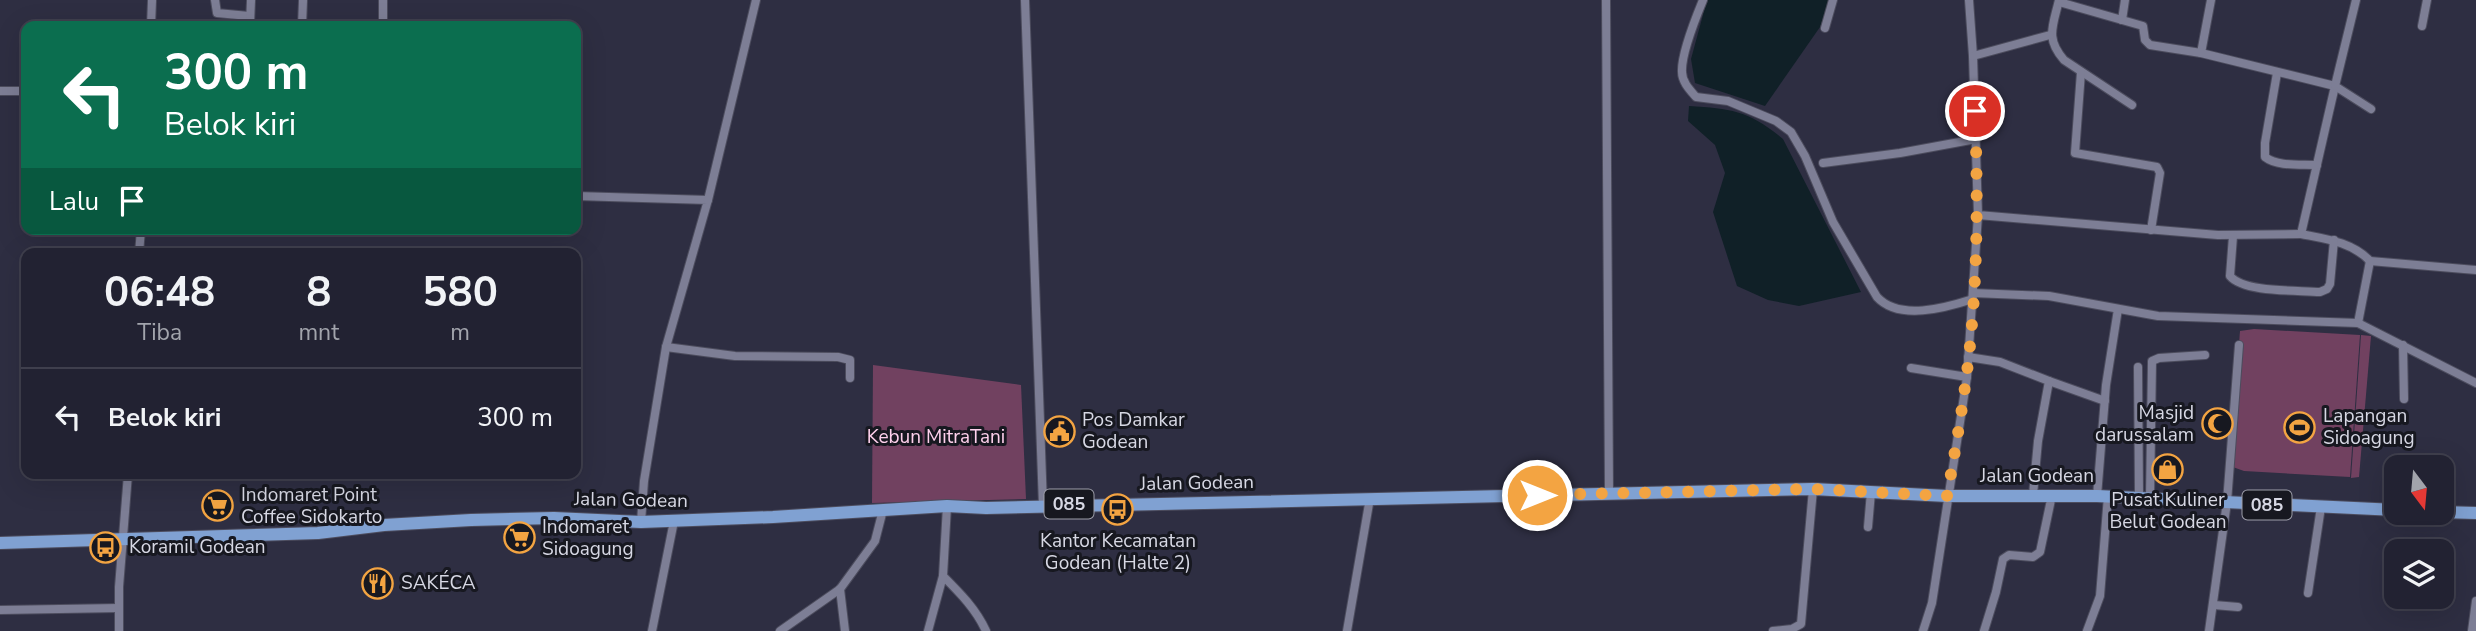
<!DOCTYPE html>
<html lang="id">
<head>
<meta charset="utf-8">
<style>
	:root { --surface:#222232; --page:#2a2a3a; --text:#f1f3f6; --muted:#a2a4ac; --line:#3f3f4d }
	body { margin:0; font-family:"Nunito Sans",sans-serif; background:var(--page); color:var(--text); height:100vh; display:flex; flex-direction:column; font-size:26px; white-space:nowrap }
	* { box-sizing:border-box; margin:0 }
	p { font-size:23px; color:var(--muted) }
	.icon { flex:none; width:38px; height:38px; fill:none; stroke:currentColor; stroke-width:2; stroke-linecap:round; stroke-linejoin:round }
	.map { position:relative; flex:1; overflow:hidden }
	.panel { position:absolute; left:21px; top:248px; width:560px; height:231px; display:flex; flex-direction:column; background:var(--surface); border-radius:14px; box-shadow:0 7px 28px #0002,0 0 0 2px var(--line) }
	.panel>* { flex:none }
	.top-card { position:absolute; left:21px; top:21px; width:560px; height:214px; border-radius:14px; box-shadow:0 7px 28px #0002,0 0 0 2px var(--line); background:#0b6e4f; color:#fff; overflow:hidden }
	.needle { width:46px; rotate:164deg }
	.fabs { position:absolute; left:2384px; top:455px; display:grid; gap:14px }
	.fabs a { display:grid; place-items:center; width:70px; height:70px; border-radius:14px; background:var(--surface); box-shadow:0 7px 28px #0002,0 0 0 2px var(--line); font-size:35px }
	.pin { position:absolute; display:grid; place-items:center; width:60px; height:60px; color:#fff; margin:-30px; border:4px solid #fff; border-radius:50%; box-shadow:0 2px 7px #0007 }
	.me { position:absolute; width:77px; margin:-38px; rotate:90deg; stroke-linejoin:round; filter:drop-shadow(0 0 5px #0008) }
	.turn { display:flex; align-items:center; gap:24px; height:147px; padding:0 28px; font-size:32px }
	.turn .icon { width:91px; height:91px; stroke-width:2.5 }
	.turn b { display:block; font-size:49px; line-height:60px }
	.then { display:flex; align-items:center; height:66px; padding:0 28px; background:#0003; gap:14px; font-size:26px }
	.eta { display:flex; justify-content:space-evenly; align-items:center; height:119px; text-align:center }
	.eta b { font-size:42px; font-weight:700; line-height:49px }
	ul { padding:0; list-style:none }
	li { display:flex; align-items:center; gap:21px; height:98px; padding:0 28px; border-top:2px solid var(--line) }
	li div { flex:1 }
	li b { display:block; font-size:26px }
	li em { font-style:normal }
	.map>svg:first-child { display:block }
	.green { fill:#714160 }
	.water { fill:#102027 }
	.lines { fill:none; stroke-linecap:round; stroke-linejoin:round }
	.street-casing { stroke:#4c4c5d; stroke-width:10 }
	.primary-casing { stroke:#4c4c5d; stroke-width:14 }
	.street { stroke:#7d7e95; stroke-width:8 }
	.primary { stroke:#80a1d2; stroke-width:12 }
	.route { stroke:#f3a442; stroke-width:12; stroke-dasharray:0 21.6 }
	.labels { text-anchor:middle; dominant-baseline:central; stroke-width:6; stroke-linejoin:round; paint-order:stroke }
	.shield { fill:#171820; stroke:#9d9ea9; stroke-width:2 }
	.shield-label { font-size:18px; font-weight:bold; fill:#d7d8e4 }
	.poi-label { font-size:19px; fill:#d7d8e4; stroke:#171820; text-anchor:start }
	.park-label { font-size:19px; fill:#ffd1ed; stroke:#171820 }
	.street-label { font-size:19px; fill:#d7d8e4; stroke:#171820 }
</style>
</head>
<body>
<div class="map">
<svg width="2476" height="631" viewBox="0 0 2476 631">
	<rect width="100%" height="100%" fill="#2e2e42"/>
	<g class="green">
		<path d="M2254 329 2360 335 2350 477 2244 471 2230 466 2240 331Z"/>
		<path d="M2361 335 2371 336 2359 477 2351 478Z"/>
		<path d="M873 365 1021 385 1026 499 872 503Z"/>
	</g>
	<g class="water">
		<path d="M1707 0H1830L1820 27 1765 106 1695 83 1691 59Z"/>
		<path d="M1689 106C1732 109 1748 110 1783 139L1861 292 1799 306 1768 300 1737 286 1713 212 1725 173 1715 145 1688 121Z"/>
	</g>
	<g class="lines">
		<defs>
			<g id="street">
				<path d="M215 0 217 13 249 16"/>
				<path d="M251 0 250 24 266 26"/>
				<path d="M1025 0 1043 506"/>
				<path d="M1606 0 1609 494"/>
				<path d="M1703 0C1696 17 1681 55 1682 72 1682 82 1690 90 1696 97L1728 101 1776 121 1791 132 1805 156 1833 222 1877 297C1899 321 1945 308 1973 299"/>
				<path d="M1969 0 1973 56 1978 215 2218 235 2301 234"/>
				<path d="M2059 0C2053 26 2045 38 2064 60L2132 105"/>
				<path d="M2211 0 2201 53 2335 86 2301 234C2326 239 2352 242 2370 261L2476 270"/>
				<path d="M2356 0 2335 86 2371 109"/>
				<path d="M2059 2 2143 26 2145 40 2150 45 2201 53"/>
				<path d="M2122 20 2125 0"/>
				<path d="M151 26 152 0"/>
				<path d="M302 26 303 0"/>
				<path d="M383 26V0"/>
				<path d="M2422 26 2427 0"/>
				<path d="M1825 28 1833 0"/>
				<path d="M1973 56 2050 35"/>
				<path d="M2081 72 2075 153 2157 167 2160 173 2151 230"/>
				<path d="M2277 73 2265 143V157C2278 167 2301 164 2317 165"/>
				<path d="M0 91H26"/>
				<path d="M1823 163 1900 153 1976 139"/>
				<path d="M576 196 708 200 666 347 644 481 641 522"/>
				<path d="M708 200 756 0"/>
				<path d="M2233 236 2230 276C2244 293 2299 290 2320 292L2327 289 2330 284 2334 240"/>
				<path d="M139 254 141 229"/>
				<path d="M1973 293 2049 296 2158 316 2358 323 2476 383"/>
				<path d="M2358 323 2370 261"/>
				<path d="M2403 345 2404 399"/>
				<path d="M666 347 735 356 838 357 850 360V378"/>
				<path d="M1968 357 2000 362 2049 381 2038 441 2033 495"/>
				<path d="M2138 367 2139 498"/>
				<path d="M1911 368 1967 377"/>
				<path d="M2049 381 2105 401"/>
				<path d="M128 476 166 474"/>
				<path d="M2097 496 2106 385 2118 309"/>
				<path d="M2150 498 2152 361 2159 358 2205 355"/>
				<path d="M947 506 943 576C960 593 976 609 986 631"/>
				<path d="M1868 527 1871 492"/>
				<path d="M840 589 845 631"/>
				<path d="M2308 593 2321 507"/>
				<path d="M2214 605 2238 607"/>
				<path d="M0 610 119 608"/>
				<path d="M119 631V587L128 474"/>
				<path d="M652 631 674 521"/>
				<path d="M780 631 840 589 875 541 883 510"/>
				<path d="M928 631 943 576"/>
				<path d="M1347 631 1370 498"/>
				<path d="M1773 631 1792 629 1801 624 1813 489"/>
				<path d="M1923 631 1932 603 1967 377 1978 215"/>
				<path d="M1984 631 1996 592 2003 559 2009 555 2033 557 2040 552 2052 495"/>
				<path d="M2087 631 2100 596 2108 496"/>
				<path d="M2209 631 2227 502 2239 345"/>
				<path d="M2472 631 2476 601"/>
			</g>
			<g id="primary">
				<path d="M2441 512 2476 513"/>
				<path d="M0 543 318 533 384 525 471 520 554 518 641 522 773 517 947 506 986 508 1813 489 1947 496H2097L2396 510"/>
			</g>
		</defs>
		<use href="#street" class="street-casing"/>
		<use href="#primary" class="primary-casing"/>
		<use href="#street" class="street"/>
		<use href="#primary" class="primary"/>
	</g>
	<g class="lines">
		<path class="route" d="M1537 495 1813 489 1947 496C1954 457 1961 418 1966 379 1978 291 1978 200 1975 111"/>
	</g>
	<defs>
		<symbol id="mosque-ring" viewBox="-11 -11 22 22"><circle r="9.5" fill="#171820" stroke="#f3a442" stroke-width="1.5"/><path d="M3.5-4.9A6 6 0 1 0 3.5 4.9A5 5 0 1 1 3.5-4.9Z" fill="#f3a442"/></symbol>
		<symbol id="stadium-ring" viewBox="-11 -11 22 22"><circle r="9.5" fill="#171820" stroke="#f3a442" stroke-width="1.5"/><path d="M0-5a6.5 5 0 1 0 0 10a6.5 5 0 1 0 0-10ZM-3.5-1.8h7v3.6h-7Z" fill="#f3a442"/></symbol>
		<symbol id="civic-ring" viewBox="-11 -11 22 22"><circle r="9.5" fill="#171820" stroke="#f3a442" stroke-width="1.5"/><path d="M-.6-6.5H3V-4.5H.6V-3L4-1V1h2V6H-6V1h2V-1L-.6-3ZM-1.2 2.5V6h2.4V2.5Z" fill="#f3a442"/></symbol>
		<symbol id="shop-ring" viewBox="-11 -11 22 22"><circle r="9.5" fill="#171820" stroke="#f3a442" stroke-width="1.5"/><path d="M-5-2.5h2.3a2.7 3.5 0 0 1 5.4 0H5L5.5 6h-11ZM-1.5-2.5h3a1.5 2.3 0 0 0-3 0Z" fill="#f3a442"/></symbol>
		<symbol id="supermarket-ring" viewBox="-11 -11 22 22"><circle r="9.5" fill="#171820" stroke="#f3a442" stroke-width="1.5"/><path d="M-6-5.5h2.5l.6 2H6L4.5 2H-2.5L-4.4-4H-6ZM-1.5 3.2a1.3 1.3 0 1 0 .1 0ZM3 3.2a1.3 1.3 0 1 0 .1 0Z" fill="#f3a442"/></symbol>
		<symbol id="bus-ring" viewBox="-11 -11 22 22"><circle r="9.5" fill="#171820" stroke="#f3a442" stroke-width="1.5"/><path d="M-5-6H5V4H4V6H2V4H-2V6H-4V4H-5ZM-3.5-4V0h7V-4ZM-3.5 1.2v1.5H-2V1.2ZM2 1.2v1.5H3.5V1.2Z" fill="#f3a442"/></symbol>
		<symbol id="restaurant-ring" viewBox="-11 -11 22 22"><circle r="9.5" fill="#171820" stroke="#f3a442" stroke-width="1.5"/><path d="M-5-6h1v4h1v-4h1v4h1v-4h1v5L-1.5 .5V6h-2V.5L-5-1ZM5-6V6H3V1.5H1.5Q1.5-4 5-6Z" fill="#f3a442"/></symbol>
	</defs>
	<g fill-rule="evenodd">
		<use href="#mosque-ring" x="2200" y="406" width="35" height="35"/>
		<use href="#stadium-ring" x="2282" y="410" width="35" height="35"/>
		<use href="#civic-ring" x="1042" y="414" width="35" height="35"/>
		<use href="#shop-ring" x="2150" y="452" width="35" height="35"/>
		<use href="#supermarket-ring" x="200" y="488" width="35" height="35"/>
		<use href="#bus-ring" x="1100" y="492" width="35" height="35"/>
		<use href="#supermarket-ring" x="502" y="520" width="35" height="35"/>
		<use href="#bus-ring" x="88" y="530" width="35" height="35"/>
		<use href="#restaurant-ring" x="360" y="566" width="35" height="35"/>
	</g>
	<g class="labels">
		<g class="shield">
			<rect x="1044.5" y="489.5" width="49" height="29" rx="5"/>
			<rect x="2242.5" y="490.5" width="49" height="29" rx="5"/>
		</g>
		<g class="shield-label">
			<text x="1069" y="504">085</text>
			<text x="2267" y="505">085</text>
		</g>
		<g class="poi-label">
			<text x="2194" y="413" text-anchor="end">Masjid<tspan x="2194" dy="22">darussalam</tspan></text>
			<text x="2323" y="416">Lapangan<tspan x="2323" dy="22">Sidoagung</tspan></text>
			<text x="1082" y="420">Pos Damkar<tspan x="1082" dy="22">Godean</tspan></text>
			<text x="241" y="495">Indomaret Point<tspan x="241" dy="22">Coffee Sidokarto</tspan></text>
			<text x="2168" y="500" text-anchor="middle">Pusat Kuliner<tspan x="2168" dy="22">Belut Godean</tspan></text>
			<text x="542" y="527">Indomaret<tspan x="542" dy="22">Sidoagung</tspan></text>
			<text x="1118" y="541" text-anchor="middle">Kantor Kecamatan<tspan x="1118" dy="22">Godean (Halte 2)</tspan></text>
			<text x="129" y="547">Koramil Godean</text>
			<text x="401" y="583">SAKÉCA</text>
		</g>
		<g class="park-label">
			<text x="936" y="437">Kebun MitraTani</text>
		</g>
		<g class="street-label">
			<text x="2037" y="476">Jalan Godean</text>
			<text transform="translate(1197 483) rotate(-1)">Jalan Godean</text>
			<text transform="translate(631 500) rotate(1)">Jalan Godean</text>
		</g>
	</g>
</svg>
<div class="fabs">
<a><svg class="needle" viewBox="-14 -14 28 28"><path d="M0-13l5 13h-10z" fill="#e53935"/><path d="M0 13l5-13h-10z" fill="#a2a4ac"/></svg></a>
<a><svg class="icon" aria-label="layers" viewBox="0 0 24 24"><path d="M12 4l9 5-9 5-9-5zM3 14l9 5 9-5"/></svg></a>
</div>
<div class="pin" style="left:1975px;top:111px;background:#d93025"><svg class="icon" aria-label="arrive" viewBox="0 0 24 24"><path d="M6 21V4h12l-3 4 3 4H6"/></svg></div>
<svg class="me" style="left:1537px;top:495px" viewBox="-20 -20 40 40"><circle r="17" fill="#f3a442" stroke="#fff" stroke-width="3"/><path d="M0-11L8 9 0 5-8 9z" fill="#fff"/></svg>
<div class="top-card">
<div class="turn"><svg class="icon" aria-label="left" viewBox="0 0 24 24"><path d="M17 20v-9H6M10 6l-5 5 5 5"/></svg><div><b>300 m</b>Belok kiri</div></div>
<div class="then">Lalu<svg class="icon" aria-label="arrive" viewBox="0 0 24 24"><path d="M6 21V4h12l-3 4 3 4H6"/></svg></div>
</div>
<section class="panel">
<div class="eta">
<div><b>06:48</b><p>Tiba</p></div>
<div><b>8</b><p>mnt</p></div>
<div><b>580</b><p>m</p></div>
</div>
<ul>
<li><svg class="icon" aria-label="left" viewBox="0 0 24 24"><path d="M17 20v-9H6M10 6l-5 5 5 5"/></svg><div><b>Belok kiri</b></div><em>300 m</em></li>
</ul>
</section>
</div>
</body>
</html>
